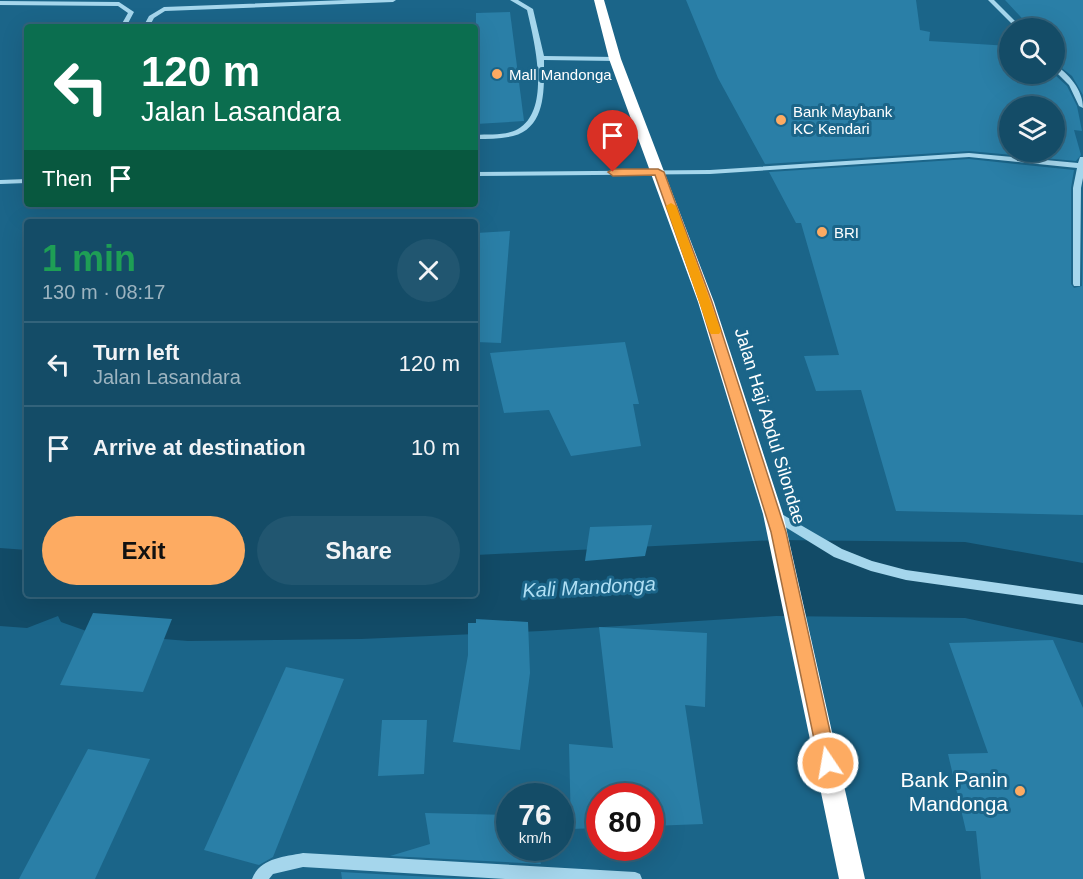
<!DOCTYPE html>
<html lang="en">
<head>
<meta charset="utf-8">
<style>
	:root { --surface:#144c67; --page:#215670; --text:#f1f3f6; --muted:#9db4c0; --line:#33637b; --accent:#fdab62 }
	body { margin:0; font-family:Helvetica,sans-serif; background:var(--page); color:var(--text); height:100vh; display:flex; flex-direction:column; font-size:22px; white-space:nowrap }
	* { box-sizing:border-box; margin:0 }
	p { font-size:20px; color:var(--muted) }
	.icon { flex:none; width:33px; height:33px; fill:none; stroke:currentColor; stroke-width:2; stroke-linecap:round; stroke-linejoin:round }
	.map { position:relative; flex:1; overflow:hidden }
	.sheet { position:absolute; left:24px; top:219px; width:454px; height:378px; display:flex; flex-direction:column; background:var(--surface); border-radius:6px; box-shadow:0 6px 24px #0002,0 0 0 2px var(--line) }
	.sheet>* { flex:none }
	.top-card { position:absolute; left:24px; top:24px; width:454px; height:183px; border-radius:6px; box-shadow:0 6px 24px #0002,0 0 0 2px var(--line); background:#0b6e4f; color:#fff; overflow:hidden }
	.controls { position:absolute; left:999px; top:18px; display:grid; gap:12px }
	.controls a { display:grid; place-items:center; width:66px; height:66px; border-radius:50%; background:var(--surface); box-shadow:0 6px 24px #0002,0 0 0 2px var(--line); font-size:30px }
	.speed { position:absolute; left:496px; top:783px; display:flex; gap:12px; font-size:30px; font-weight:700; text-align:center }
	.speed>* { display:grid; place-content:center; width:78px; height:78px; border-radius:50%; background:var(--surface); box-shadow:0 6px 24px #0002,0 0 0 2px var(--line); line-height:1 }
	.speed small { font-size:15px; font-weight:400 }
	.speed .limit { border:9px solid #d22; background:#fff; color:#111 }
	.pin { position:absolute; display:grid; place-items:center; width:51px; height:51px; color:#fff; margin:-62px -26px; border-radius:50% 50% 50% 0; rotate:-45deg; box-shadow:0 0 6px #0007 }
	.pin .icon { rotate:45deg }
	.me { position:absolute; width:66px; margin:-33px; rotate:348deg; stroke-linejoin:round; filter:drop-shadow(0 0 4px #0008) }
	.turn { display:flex; align-items:center; gap:21px; height:126px; padding:0 18px; font-size:27px }
	.turn .icon { width:78px; height:78px; stroke-width:2.5 }
	.turn b { display:block; font-size:42px; line-height:51px }
	.then { display:flex; align-items:center; height:57px; padding:0 18px; background:#0003; gap:12px; font-size:22px }
	.round { display:grid; place-items:center; flex:none; width:63px; height:63px; border-radius:32px; background:var(--page) }
	.headline { display:flex; align-items:center; justify-content:space-between; height:102px; padding:0 18px }
	h1 { font-size:36px; font-weight:700; line-height:45px; color:#1e9e55 }
	.action { display:flex; gap:12px; margin-top:auto; padding:12px 18px }
	.action a { flex:1; height:69px; border-radius:36px; background:var(--accent); color:#111; font-size:24px; font-weight:700; line-height:69px; text-align:center }
	.action a+a { background:var(--page); color:var(--text) }
	ul { padding:0; list-style:none }
	li { display:flex; align-items:center; gap:18px; height:84px; padding:0 18px; border-top:2px solid var(--line) }
	li div { flex:1 }
	li b { display:block; font-size:22px }
	li em { font-style:normal }
	.map>svg:first-child { display:block }
	.lines { fill:none; stroke-linecap:round; stroke-linejoin:round }
	.river { fill:#124b67; fill-rule:evenodd }
	.building { fill:#2a7fa7; fill-rule:evenodd }
	.minor { fill:#a5d6ec; fill-rule:evenodd }
	.highway { fill:#fff; fill-rule:evenodd }
	.route { fill:#fdab62; stroke:#a46f40; stroke-width:1.5 }
	.slow { fill:#f59e0b }
	.poi-dot { fill:#fdab62; stroke:#1b6589; stroke-width:2 }
	.labels { text-anchor:middle; dominant-baseline:central; stroke-width:6; stroke-linejoin:round; paint-order:stroke }
	.far-poi-label { font-size:15px; fill:#fff; stroke:#1b6589; text-anchor:start }
	.street-label { font-size:18px; fill:#fff; stroke:#1b6589 }
	.water-label { font-size:20px; font-style:italic; fill:#b0dff4; stroke:#1b6589 }
	.near-poi-label { font-size:21px; fill:#fff; stroke:#1b6589; text-anchor:end }
</style>
</head>
<body>
<div class="map">
<svg width="1083" height="879" viewBox="0 0 1083 879">
	<rect width="100%" height="100%" fill="#1b6589"/>
	<g class="lines">
		<path class="river" d="M776 540 965 542 1083 563V643L965 618 776 616 541 631 361 639 188 641 92 633 61 622 58 616 27 628 0 626V548L27 550V594H476V555Z"/>
	</g>
	<g class="building">
		<path d="M686 0H916L920 30 930 32 929 41 1010 46V74H1054L1067 86 1077 106 1082 131 1074 130 1081 155 1076 161 969 151 765 164 718 78ZM1010 106H1054V152H1010Z"/>
		<path d="M1005 0H1083V95L1072 76 1054 62V28H1031Z"/>
		<path d="M510 12 524 121 476 124V13Z"/>
		<path d="M969 159 1074 170 1071 188V284L1074 288 1082 286 1083 213V515L896 511 861 390 816 391 804 356 839 355 801 223H796L769 172Z"/>
		<path d="M510 231 501 343 476 342V233Z"/>
		<path d="M625 342 639 404H633L641 446 571 456 549 410 504 413 490 353Z"/>
		<path d="M652 525 645 556 585 561 590 527Z"/>
		<path d="M93 613 172 619 143 692 60 685Z"/>
		<path d="M476 619 528 622 530 673 520 750 453 742 468 655V623H476Z"/>
		<path d="M599 627 707 633 705 707 685 705 703 824 651 826V796H600V828L571 829 569 744 613 748Z"/>
		<path d="M1053 640 1083 708V879H981L976 831H966L948 754 988 753 949 643Z"/>
		<path d="M286 667 344 679 273 857 259 865 204 850Z"/>
		<path d="M382 720H427L424 774 378 776Z"/>
		<path d="M88 749 150 759 95 879H19Z"/>
		<path d="M425 813 510 815V848H537L541 864 390 856 430 844Z"/>
		<path d="M341 872 467 879H342Z"/>
	</g>
	<g class="lines">
		<g class="minor">
			<path d="M347 0H396L393 2 165 11 154 18 149 27H143L149 16 164 7Z"/>
			<path d="M510 0H518L533 9 544 56 615 57 618 59 615 61 544 60C544 87 547 127 513 136 501 139 488 139 476 139V135C489 134 506 136 518 129 552 109 534 40 527 10Z"/>
			<path d="M988 0H994L1022 28H1016Z"/>
			<path d="M0 1 119 2 134 12 126 27H120L128 13 118 6 0 5Z"/>
			<path d="M1054 64C1069 74 1083 90 1083 108L1079 106 1069 85 1054 70Z"/>
			<path d="M969 153 1078 163 1080 157H1083V178L1081 188 1080 286H1074L1073 284V188L1077 168 969 157 710 174 476 176V172L710 170Z"/>
			<path d="M27 179V183L0 184V180Z"/>
			<path d="M773 509 842 549 872 561 906 570 1083 595V605L906 580 871 571 834 557 769 517 767 514 769 511Z"/>
			<path d="M303 853 635 872 640 874 642 879H505L303 867 273 874 269 879H252C260 858 283 857 303 853Z"/>
		</g>
		<path class="highway" d="M594 0H604L621 59 714 302 783 514 865 879H839L763 514 698 302 609 59Z"/>
	</g>
	<path class="route" d="M658 169 664 172 712 302 786 532 837 763 834 770 828 772 821 770 819 763 771 532 700 302 655 175 613 176 608 172 613 169Z"/>
	<path class="slow" d="M671 203 676 206 721 331 719 334H711L709 331 666 206Z"/>
	<g class="poi-dot">
		<circle cx="497" cy="74" r="6"/>
		<circle cx="781" cy="120" r="6"/>
		<circle cx="822" cy="232" r="6"/>
		<circle cx="1020" cy="791" r="6"/>
	</g>
	<g class="labels">
		<g class="far-poi-label">
			<text x="509" y="74">Mall Mandonga</text>
			<text x="793" y="111">Bank Maybank<tspan x="793" dy="17">KC Kendari</tspan></text>
			<text x="834" y="232">BRI</text>
		</g>
		<g class="street-label">
			<text transform="translate(770 426) rotate(73)">Jalan Haji Abdul Silondae</text>
		</g>
		<g class="water-label">
			<text transform="translate(589 587) rotate(-3)">Kali Mandonga</text>
		</g>
		<g class="near-poi-label">
			<text x="1008" y="779">Bank Panin<tspan x="1008" dy="24">Mandonga</tspan></text>
		</g>
	</g>
</svg>
<div class="controls">
<a><svg class="icon" aria-label="search" viewBox="0 0 24 24"><circle cx="10" cy="10" r="6"/><path d="M15 15l6 6"/></svg></a>
<a><svg class="icon" aria-label="layers" viewBox="0 0 24 24"><path d="M12 4l9 5-9 5-9-5zM3 14l9 5 9-5"/></svg></a>
</div>
<div class="speed"><div>76<small>km/h</small></div><div class="limit">80</div></div>
<div class="pin" style="left:613px;top:172px;background:#d93025"><svg class="icon" aria-label="arrive" viewBox="0 0 24 24"><path d="M6 21V4h12l-3 4 3 4H6"/></svg></div>
<svg class="me" style="left:828px;top:763px" viewBox="-20 -20 40 40"><circle r="17" fill="#fdab62" stroke="#fff" stroke-width="3"/><path d="M0-11L8 9 0 5-8 9z" fill="#fff"/></svg>
<div class="top-card">
<div class="turn"><svg class="icon" aria-label="left" viewBox="0 0 24 24"><path d="M17 20v-9H6M10 6l-5 5 5 5"/></svg><div><b>120 m</b>Jalan Lasandara</div></div>
<div class="then">Then<svg class="icon" aria-label="arrive" viewBox="0 0 24 24"><path d="M6 21V4h12l-3 4 3 4H6"/></svg></div>
</div>
<section class="sheet">
<div class="headline"><div><h1>1 min</h1><p>130 m · 08:17</p></div><a class="round"><svg class="icon" aria-label="close" viewBox="0 0 24 24"><path d="M6 6l12 12M18 6L6 18"/></svg></a></div>
<ul>
<li><svg class="icon" aria-label="left" viewBox="0 0 24 24"><path d="M17 20v-9H6M10 6l-5 5 5 5"/></svg><div><b>Turn left</b><p>Jalan Lasandara</p></div><em>120 m</em></li>
<li><svg class="icon" aria-label="arrive" viewBox="0 0 24 24"><path d="M6 21V4h12l-3 4 3 4H6"/></svg><div><b>Arrive at destination</b></div><em>10 m</em></li>
</ul>
<div class="action"><a>Exit</a><a>Share</a></div>
</section>
</div>
</body>
</html>
